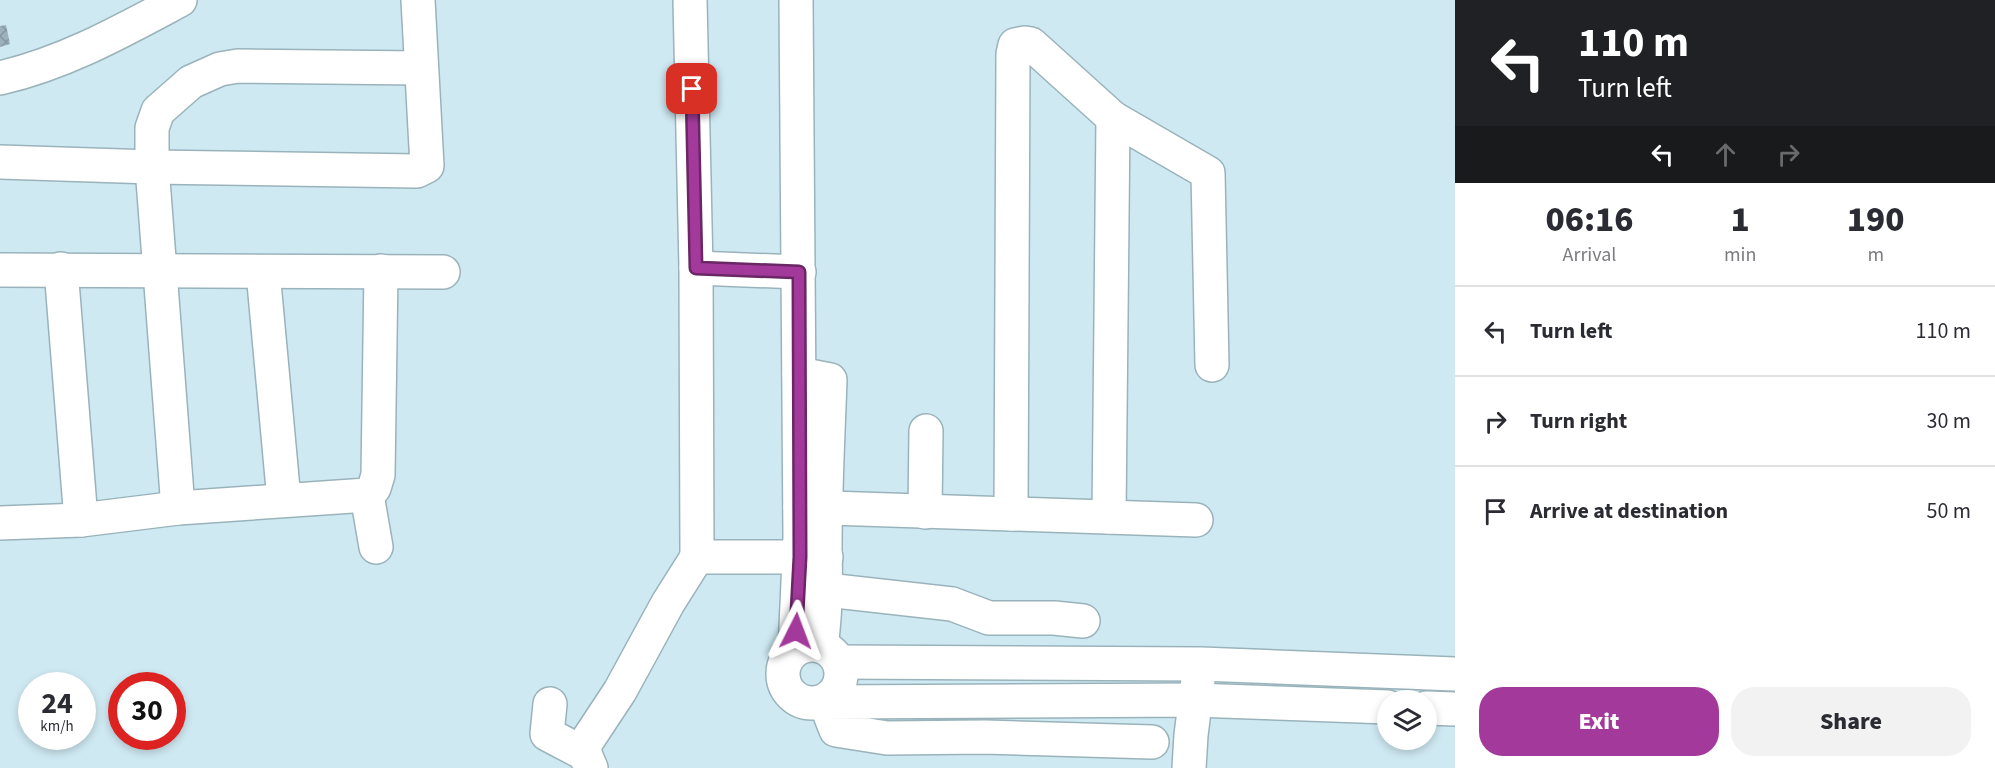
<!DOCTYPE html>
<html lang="en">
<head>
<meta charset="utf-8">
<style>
	:root { --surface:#fff; --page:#f2f2f3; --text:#2b2b33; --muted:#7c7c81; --line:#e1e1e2; --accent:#a33a9b }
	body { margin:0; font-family:"Source Sans 3",sans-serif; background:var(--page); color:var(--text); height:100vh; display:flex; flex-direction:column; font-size:22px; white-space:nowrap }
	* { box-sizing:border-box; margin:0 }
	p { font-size:20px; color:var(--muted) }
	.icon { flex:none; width:33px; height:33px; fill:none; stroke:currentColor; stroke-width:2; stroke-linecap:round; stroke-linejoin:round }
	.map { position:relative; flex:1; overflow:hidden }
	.details { display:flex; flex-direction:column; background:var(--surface); width:540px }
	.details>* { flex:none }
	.hud { background:#202124; color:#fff; overflow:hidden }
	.buttons { position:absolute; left:1377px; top:690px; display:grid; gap:12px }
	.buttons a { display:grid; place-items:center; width:60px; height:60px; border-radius:50%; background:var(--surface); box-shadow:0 3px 9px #0003; font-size:30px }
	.speed { position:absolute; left:18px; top:672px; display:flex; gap:12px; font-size:30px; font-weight:700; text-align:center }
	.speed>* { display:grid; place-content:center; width:78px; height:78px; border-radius:50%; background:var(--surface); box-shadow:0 3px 9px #0003; line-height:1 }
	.speed small { font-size:15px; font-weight:400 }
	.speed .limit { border:9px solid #d22; background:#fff; color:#111 }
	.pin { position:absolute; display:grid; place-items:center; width:51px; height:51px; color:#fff; margin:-26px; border-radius:12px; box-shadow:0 3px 9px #0006 }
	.me { position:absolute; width:66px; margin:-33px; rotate:3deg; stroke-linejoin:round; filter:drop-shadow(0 0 4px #0008) }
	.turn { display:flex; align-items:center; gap:21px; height:126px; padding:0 24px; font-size:27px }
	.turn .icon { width:78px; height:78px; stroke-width:2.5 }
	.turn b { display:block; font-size:42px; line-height:51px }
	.lanes { display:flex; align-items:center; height:57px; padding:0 24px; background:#0003; justify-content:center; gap:30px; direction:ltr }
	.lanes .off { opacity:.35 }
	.eta { display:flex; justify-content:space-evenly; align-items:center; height:102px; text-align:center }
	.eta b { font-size:36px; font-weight:800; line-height:42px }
	.primary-button { display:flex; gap:12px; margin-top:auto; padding:12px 24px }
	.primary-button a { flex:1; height:69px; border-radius:24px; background:var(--accent); color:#fff; font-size:24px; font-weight:800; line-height:69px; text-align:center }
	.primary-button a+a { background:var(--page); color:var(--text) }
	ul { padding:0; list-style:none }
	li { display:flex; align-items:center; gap:18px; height:90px; padding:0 24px; border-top:2px solid var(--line) }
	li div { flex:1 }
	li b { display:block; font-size:22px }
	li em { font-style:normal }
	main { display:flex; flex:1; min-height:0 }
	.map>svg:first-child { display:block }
	.building { fill:url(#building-cross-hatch) }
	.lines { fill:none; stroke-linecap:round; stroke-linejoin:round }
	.minor-casing { stroke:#9ab3bb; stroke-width:36 }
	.minor { stroke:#fff; stroke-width:33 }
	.route-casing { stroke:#6a2665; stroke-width:15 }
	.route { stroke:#a33a9b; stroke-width:10 }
</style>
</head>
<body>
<main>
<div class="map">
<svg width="1455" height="768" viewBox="0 0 1455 768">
	<defs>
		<pattern id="building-cross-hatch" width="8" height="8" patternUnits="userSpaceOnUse" patternTransform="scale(1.5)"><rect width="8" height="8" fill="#9db0be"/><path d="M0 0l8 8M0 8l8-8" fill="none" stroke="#8696a3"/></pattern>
	</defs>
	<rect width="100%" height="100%" fill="#cfe9f2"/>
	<path class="building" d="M6 25 10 44 0 47V26Z"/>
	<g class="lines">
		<defs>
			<g id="minor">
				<path d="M690 0 696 268 697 557H826"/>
				<path d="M0 78C65 63 122 31 180 0"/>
				<path d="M0 162 152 167 417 171 427 166 418 0"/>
				<path d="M696 268 799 272"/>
				<path d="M61 269 81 520"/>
				<path d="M0 270 443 272"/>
				<path d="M263 272 284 500"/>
				<path d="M799 374 830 380C828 436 825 493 825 550 826 582 826 613 821 646"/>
				<path d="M367 495 376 547"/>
				<path d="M800 507 1196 520"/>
				<path d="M178 508 152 167V128L158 111 191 82 220 69 238 66 421 68"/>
				<path d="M925 512 926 431"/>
				<path d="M1011 514 1013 54 1015 45 1025 43 1031 44 1113 118 1208 173 1212 365"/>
				<path d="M1109 517 1113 118"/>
				<path d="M0 523 81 520 178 508 367 495 374 488 378 475 381 271"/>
				<path d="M806 591 827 590 952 604 989 618H1054L1083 621"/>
				<circle cx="812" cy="674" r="29"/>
				<path d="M795 650 800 537 796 0"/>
				<path d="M839 662 1201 664 1455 674"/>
				<path d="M550 704 547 734 585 754"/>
				<path d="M1426 708 1455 709"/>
				<path d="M1152 742 985 737 887 738 836 730 825 702 1194 700 1388 707"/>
				<path d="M591 768 585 754V744L620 691 668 603 697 557"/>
				<path d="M1189 768 1191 735 1198 680"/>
			</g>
		</defs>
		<use href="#minor" class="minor-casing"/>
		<use href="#minor" class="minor"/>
	</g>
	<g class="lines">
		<defs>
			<path id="route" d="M692 89 696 268 799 272 800 557 796 631"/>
		</defs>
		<use href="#route" class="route-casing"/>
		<use href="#route" class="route"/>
	</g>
</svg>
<div class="buttons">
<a><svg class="icon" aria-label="layers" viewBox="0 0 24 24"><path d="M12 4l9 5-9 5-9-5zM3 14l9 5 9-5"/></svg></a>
</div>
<div class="speed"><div>24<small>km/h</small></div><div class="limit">30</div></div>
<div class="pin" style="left:692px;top:89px;background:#d93025"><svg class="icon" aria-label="arrive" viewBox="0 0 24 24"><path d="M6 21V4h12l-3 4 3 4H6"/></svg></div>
<svg class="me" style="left:796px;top:631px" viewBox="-20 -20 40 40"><path d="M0-17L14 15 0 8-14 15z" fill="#a33a9b" stroke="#fff" stroke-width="4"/></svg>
</div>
<section class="details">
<div class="hud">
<div class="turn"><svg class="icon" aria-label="left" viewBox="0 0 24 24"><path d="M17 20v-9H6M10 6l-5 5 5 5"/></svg><div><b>110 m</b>Turn left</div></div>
<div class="lanes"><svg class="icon" aria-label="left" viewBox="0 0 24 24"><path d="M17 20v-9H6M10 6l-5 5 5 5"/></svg><svg class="icon off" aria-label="ahead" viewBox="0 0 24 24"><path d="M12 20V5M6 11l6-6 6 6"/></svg><svg class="icon off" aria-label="right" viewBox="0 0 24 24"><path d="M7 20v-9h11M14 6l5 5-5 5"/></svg></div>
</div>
<div class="eta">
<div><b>06:16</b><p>Arrival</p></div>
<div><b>1</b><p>min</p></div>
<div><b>190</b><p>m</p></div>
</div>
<ul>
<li><svg class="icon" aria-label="left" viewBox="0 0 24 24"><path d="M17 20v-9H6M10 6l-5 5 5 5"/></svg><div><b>Turn left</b></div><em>110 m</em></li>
<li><svg class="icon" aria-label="right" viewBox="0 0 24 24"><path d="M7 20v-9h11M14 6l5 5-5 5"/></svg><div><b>Turn right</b></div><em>30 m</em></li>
<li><svg class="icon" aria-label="arrive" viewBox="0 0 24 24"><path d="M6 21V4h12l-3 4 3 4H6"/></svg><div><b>Arrive at destination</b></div><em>50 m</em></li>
</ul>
<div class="primary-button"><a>Exit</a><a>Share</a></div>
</section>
</main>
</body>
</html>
